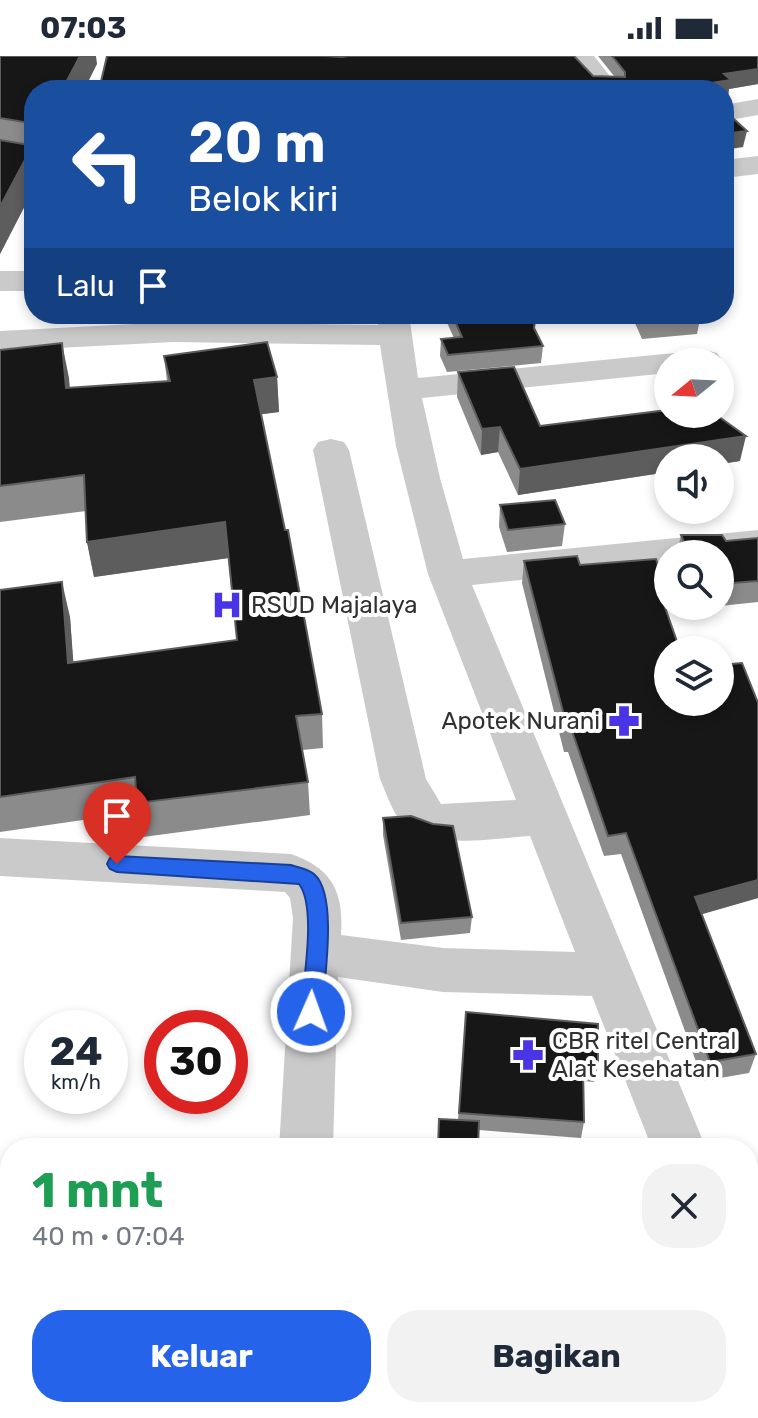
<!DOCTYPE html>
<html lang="id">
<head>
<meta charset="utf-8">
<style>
	:root { --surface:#fff; --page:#f2f2f3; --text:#1f2937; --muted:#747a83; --accent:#2563eb }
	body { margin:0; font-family:Rubik,sans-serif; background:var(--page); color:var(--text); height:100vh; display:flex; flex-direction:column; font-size:30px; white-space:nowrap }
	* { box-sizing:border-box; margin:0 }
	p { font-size:26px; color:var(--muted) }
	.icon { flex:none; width:44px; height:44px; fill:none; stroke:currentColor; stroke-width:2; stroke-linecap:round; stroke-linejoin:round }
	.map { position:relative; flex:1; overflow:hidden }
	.drawer { position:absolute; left:0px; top:1082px; width:758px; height:280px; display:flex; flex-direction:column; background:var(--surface); border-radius:32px 32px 0 0; box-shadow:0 4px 12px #0003 }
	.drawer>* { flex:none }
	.top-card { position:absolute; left:24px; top:24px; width:710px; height:244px; border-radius:32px; box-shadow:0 4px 12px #0003; background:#1a4fa0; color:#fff; overflow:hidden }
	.needle { width:52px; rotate:252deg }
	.controls { position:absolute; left:654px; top:292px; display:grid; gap:16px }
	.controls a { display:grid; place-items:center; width:80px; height:80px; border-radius:50%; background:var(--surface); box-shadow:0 4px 12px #0003; font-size:40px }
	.speed { position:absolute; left:24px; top:954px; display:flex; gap:16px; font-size:40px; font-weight:700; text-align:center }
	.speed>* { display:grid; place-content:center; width:104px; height:104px; border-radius:50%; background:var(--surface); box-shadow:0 4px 12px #0003; line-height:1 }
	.speed small { font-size:20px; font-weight:400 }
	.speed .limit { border:12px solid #d22; background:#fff; color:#111 }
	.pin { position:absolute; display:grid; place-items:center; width:68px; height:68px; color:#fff; margin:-82px -34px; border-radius:50% 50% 50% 0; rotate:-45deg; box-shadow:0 0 8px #0007 }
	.pin .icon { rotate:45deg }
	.me { position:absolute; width:88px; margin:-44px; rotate:2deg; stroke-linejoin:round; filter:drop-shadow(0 0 6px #0008) }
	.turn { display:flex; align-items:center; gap:28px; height:168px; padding:0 32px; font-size:36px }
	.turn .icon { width:104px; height:104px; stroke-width:2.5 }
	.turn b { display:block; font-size:56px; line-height:68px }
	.then { display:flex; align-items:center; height:76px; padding:0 32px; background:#0003; gap:16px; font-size:30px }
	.round { display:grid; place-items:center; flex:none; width:84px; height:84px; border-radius:32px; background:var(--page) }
	.head { display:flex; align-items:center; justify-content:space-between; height:136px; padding:0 32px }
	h1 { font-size:48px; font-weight:700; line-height:60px; color:#1e9e55 }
	.cta { display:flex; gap:16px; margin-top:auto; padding:16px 32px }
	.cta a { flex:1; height:92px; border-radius:32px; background:var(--accent); color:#fff; font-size:32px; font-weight:700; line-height:92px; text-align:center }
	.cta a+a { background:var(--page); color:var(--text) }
	.status { display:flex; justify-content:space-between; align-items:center; height:56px; padding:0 40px; background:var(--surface); direction:ltr }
	.status svg { height:22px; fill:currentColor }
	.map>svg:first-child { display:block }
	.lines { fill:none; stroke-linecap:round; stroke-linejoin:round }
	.minor { fill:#cacaca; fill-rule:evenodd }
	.wall { fill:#8b8b8b }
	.shaded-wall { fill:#5d5d5d }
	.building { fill:#171717; stroke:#5d5d5d; stroke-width:2 }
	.route { fill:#2563eb; stroke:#184099; stroke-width:2 }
	.labels { text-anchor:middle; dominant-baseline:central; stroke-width:8; stroke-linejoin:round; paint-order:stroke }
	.poi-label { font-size:24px; fill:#303030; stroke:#fff; text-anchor:start }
</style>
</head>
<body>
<div class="status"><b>07:03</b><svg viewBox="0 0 49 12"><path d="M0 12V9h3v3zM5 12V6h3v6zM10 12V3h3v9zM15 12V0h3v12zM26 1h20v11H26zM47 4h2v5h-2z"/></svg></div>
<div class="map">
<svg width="758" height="1362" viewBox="0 0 758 1362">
	<rect width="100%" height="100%" fill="#fff"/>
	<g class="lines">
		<g class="minor">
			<path d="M327 0H353L366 34H340Z"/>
			<path d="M568 0H594L621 34H593L572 11Z"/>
			<path d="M758 43V59L724 65V49Z"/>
			<path d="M758 100V118L724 122V104Z"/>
			<rect x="0" y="215" width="34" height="20"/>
			<path d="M377 258H409L418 322 705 294 717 297 722 304 720 307 668 306V317L422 342 440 422 463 503 758 474V500L720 504V498H668V509L472 529 706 1092H652L592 940 443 936 338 921 333 1092H279L293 862 290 842 285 836 0 820V782L291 798C332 812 344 836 341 879L443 892 575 896 530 780C498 782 433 793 407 772 394 761 387 739 380 723L313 394 318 386 331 383 344 386 349 394 426 723 441 748 516 744 428 518 396 390 380 289 173 286 0 295V275L173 266 378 269Z"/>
			<path d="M748 1228 758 1232V1312L748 1308Z"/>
			<path d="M169 1352H231L228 1362H166Z"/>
		</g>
	</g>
	<g class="wall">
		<path d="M0 0 97 8 34 34V132L0 198Z"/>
		<path d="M598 0H758V28L729 33 728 40H724V34L593 20H614Z"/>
		<path d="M443 258H536L534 272 543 290 541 307 447 316 440 300 441 283 454 282Z"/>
		<path d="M631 258H701L697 278 642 283Z"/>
		<path d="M0 294 69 322V332L167 325 164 300 277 321 279 356 261 358 322 658 323 692 302 694 308 726 310 759 143 781 138 756 0 776V534L70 561 73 606 237 584 228 502 94 521 87 486 86 455 0 466Z"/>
		<path d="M458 316 540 370 740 405 518 439 498 396 481 399 457 341Z"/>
		<path d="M500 449 565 468 562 490 507 496 499 471Z"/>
		<path d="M681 479 726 485 758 482V546L720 550V498H677Z"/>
		<path d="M524 505 580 509 668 539 666 552 668 646 758 647V842L701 858 756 998 749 1017 703 1025 621 798 604 800 568 696H564L522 527Z"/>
		<path d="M383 762 472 861 470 877 401 884 383 779Z"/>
		<path d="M466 956 598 1010 594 1026 584 1025V1066L581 1082 479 1074 458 1064Z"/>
		<path d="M659 1352H728L733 1362H663Z"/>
	</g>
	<g class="shaded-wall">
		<path d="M80 0H96L97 8 84 34H62Z"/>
		<path d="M758 13V28L729 33 728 40H724V34H700L705 28 724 18Z"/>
		<path d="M747 75 743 91 724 94V78Z"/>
		<path d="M34 87V132L0 198V151Z"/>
		<path d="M62 287 69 322 73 367 66 332Z"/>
		<path d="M277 321 279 356 256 359 254 324Z"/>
		<path d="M500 371 498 396 481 399 482 373Z"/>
		<path d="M746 380 740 405 720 408V402H668V416L518 439 520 413Z"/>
		<path d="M225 466 229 502 94 521 87 486Z"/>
		<path d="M62 526 70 561 76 641 68 607Z"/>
		<path d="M758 824V842L689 862 695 841Z"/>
	</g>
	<g class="building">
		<path d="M0 0H80L62 34H34V87L0 151V84L30 89V67L0 62Z"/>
		<path d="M107 0H325L342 1 348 0H574L593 20 625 21V16L612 0H758V13L724 18 731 24 705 28 708 31 700 32 702 34H99Z"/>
		<path d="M724 54 747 75 724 78Z"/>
		<path d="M452 258H536L534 272 543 290 448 299 441 283 462 281Z"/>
		<path d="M643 258H701L646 263Z"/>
		<path d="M267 286 277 321 254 324 285 474H288L322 658 296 660 308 726 137 747 135 721 0 741V534L62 526 68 607 237 584 225 466 87 486 84 419 0 430V294L62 287 66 332 170 325 164 300Z"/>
		<path d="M514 311 540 370 668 354V358H715L746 380 520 413 500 371 482 373 458 316Z"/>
		<path d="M555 444 565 468 508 474 500 449Z"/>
		<path d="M681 479H722L726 485 758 482V525L720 528V498H689Z"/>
		<path d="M577 500 580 509 656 503 668 539 661 540 680 594H668V646H720V609L742 607 758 647V824L695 841 756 998 710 1006 626 777 608 780 572 675H568L524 505Z"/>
		<path d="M411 760 433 768 453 770 472 861 401 867 383 762Z"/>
		<path d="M466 956 598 968V1010L583 1009 584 1066 459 1057Z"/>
		<path d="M439 1063 479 1065 478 1092H438Z"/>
		<path d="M237 1352H597L599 1362H235Z"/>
		<path d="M670 1352H728L733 1362H674Z"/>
	</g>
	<path class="route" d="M117 800 291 809C299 812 309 813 315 819 338 841 324 925 322 956L319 963 311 966 304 963 301 956C303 927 317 851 299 828L117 816 110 813 107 808 110 802Z"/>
	<defs>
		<symbol id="hospital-bare" viewBox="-9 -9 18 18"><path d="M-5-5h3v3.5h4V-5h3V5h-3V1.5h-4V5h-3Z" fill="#4934e6" stroke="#fff" stroke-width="2.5" paint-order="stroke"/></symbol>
		<symbol id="pharmacy-bare" viewBox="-9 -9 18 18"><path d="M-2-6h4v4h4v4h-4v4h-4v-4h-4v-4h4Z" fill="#4934e6" stroke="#fff" stroke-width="2.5" paint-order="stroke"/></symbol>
	</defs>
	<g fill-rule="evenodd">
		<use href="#hospital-bare" x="205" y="527" width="44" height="44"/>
		<use href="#pharmacy-bare" x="602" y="643" width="44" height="44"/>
		<use href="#pharmacy-bare" x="506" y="977" width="44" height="44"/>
	</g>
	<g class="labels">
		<g class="poi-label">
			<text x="251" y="549">RSUD Majalaya</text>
			<text x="600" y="665" text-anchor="end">Apotek Nurani</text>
			<text x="552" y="985">CBR ritel Central<tspan x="552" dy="28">Alat Kesehatan</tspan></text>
		</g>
	</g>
</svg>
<div class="controls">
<a><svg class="needle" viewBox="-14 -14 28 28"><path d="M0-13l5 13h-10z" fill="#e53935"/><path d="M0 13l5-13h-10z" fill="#747a83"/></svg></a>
<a><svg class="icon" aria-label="sound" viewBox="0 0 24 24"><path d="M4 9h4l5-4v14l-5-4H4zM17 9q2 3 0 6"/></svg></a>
<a><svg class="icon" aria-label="search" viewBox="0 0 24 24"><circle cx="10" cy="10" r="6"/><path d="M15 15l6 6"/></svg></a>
<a><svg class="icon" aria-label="layers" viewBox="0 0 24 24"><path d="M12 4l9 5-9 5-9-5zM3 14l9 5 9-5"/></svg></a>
</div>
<div class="speed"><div>24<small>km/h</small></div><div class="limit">30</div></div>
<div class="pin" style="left:117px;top:808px;background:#d93025"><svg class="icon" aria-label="arrive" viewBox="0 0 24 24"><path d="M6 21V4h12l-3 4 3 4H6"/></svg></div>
<svg class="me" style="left:311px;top:956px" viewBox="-20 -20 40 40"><circle r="17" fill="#2563eb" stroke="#fff" stroke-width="3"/><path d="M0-11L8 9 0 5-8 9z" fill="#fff"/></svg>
<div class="top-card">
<div class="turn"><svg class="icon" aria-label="left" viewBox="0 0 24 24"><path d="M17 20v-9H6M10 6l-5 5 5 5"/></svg><div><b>20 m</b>Belok kiri</div></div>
<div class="then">Lalu<svg class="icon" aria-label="arrive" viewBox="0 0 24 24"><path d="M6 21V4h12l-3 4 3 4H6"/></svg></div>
</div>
<section class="drawer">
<div class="head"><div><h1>1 mnt</h1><p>40 m · 07:04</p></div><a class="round"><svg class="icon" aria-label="close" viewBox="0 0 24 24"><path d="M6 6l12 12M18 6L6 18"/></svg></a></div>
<div class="cta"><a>Keluar</a><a>Bagikan</a></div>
</section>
</div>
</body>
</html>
